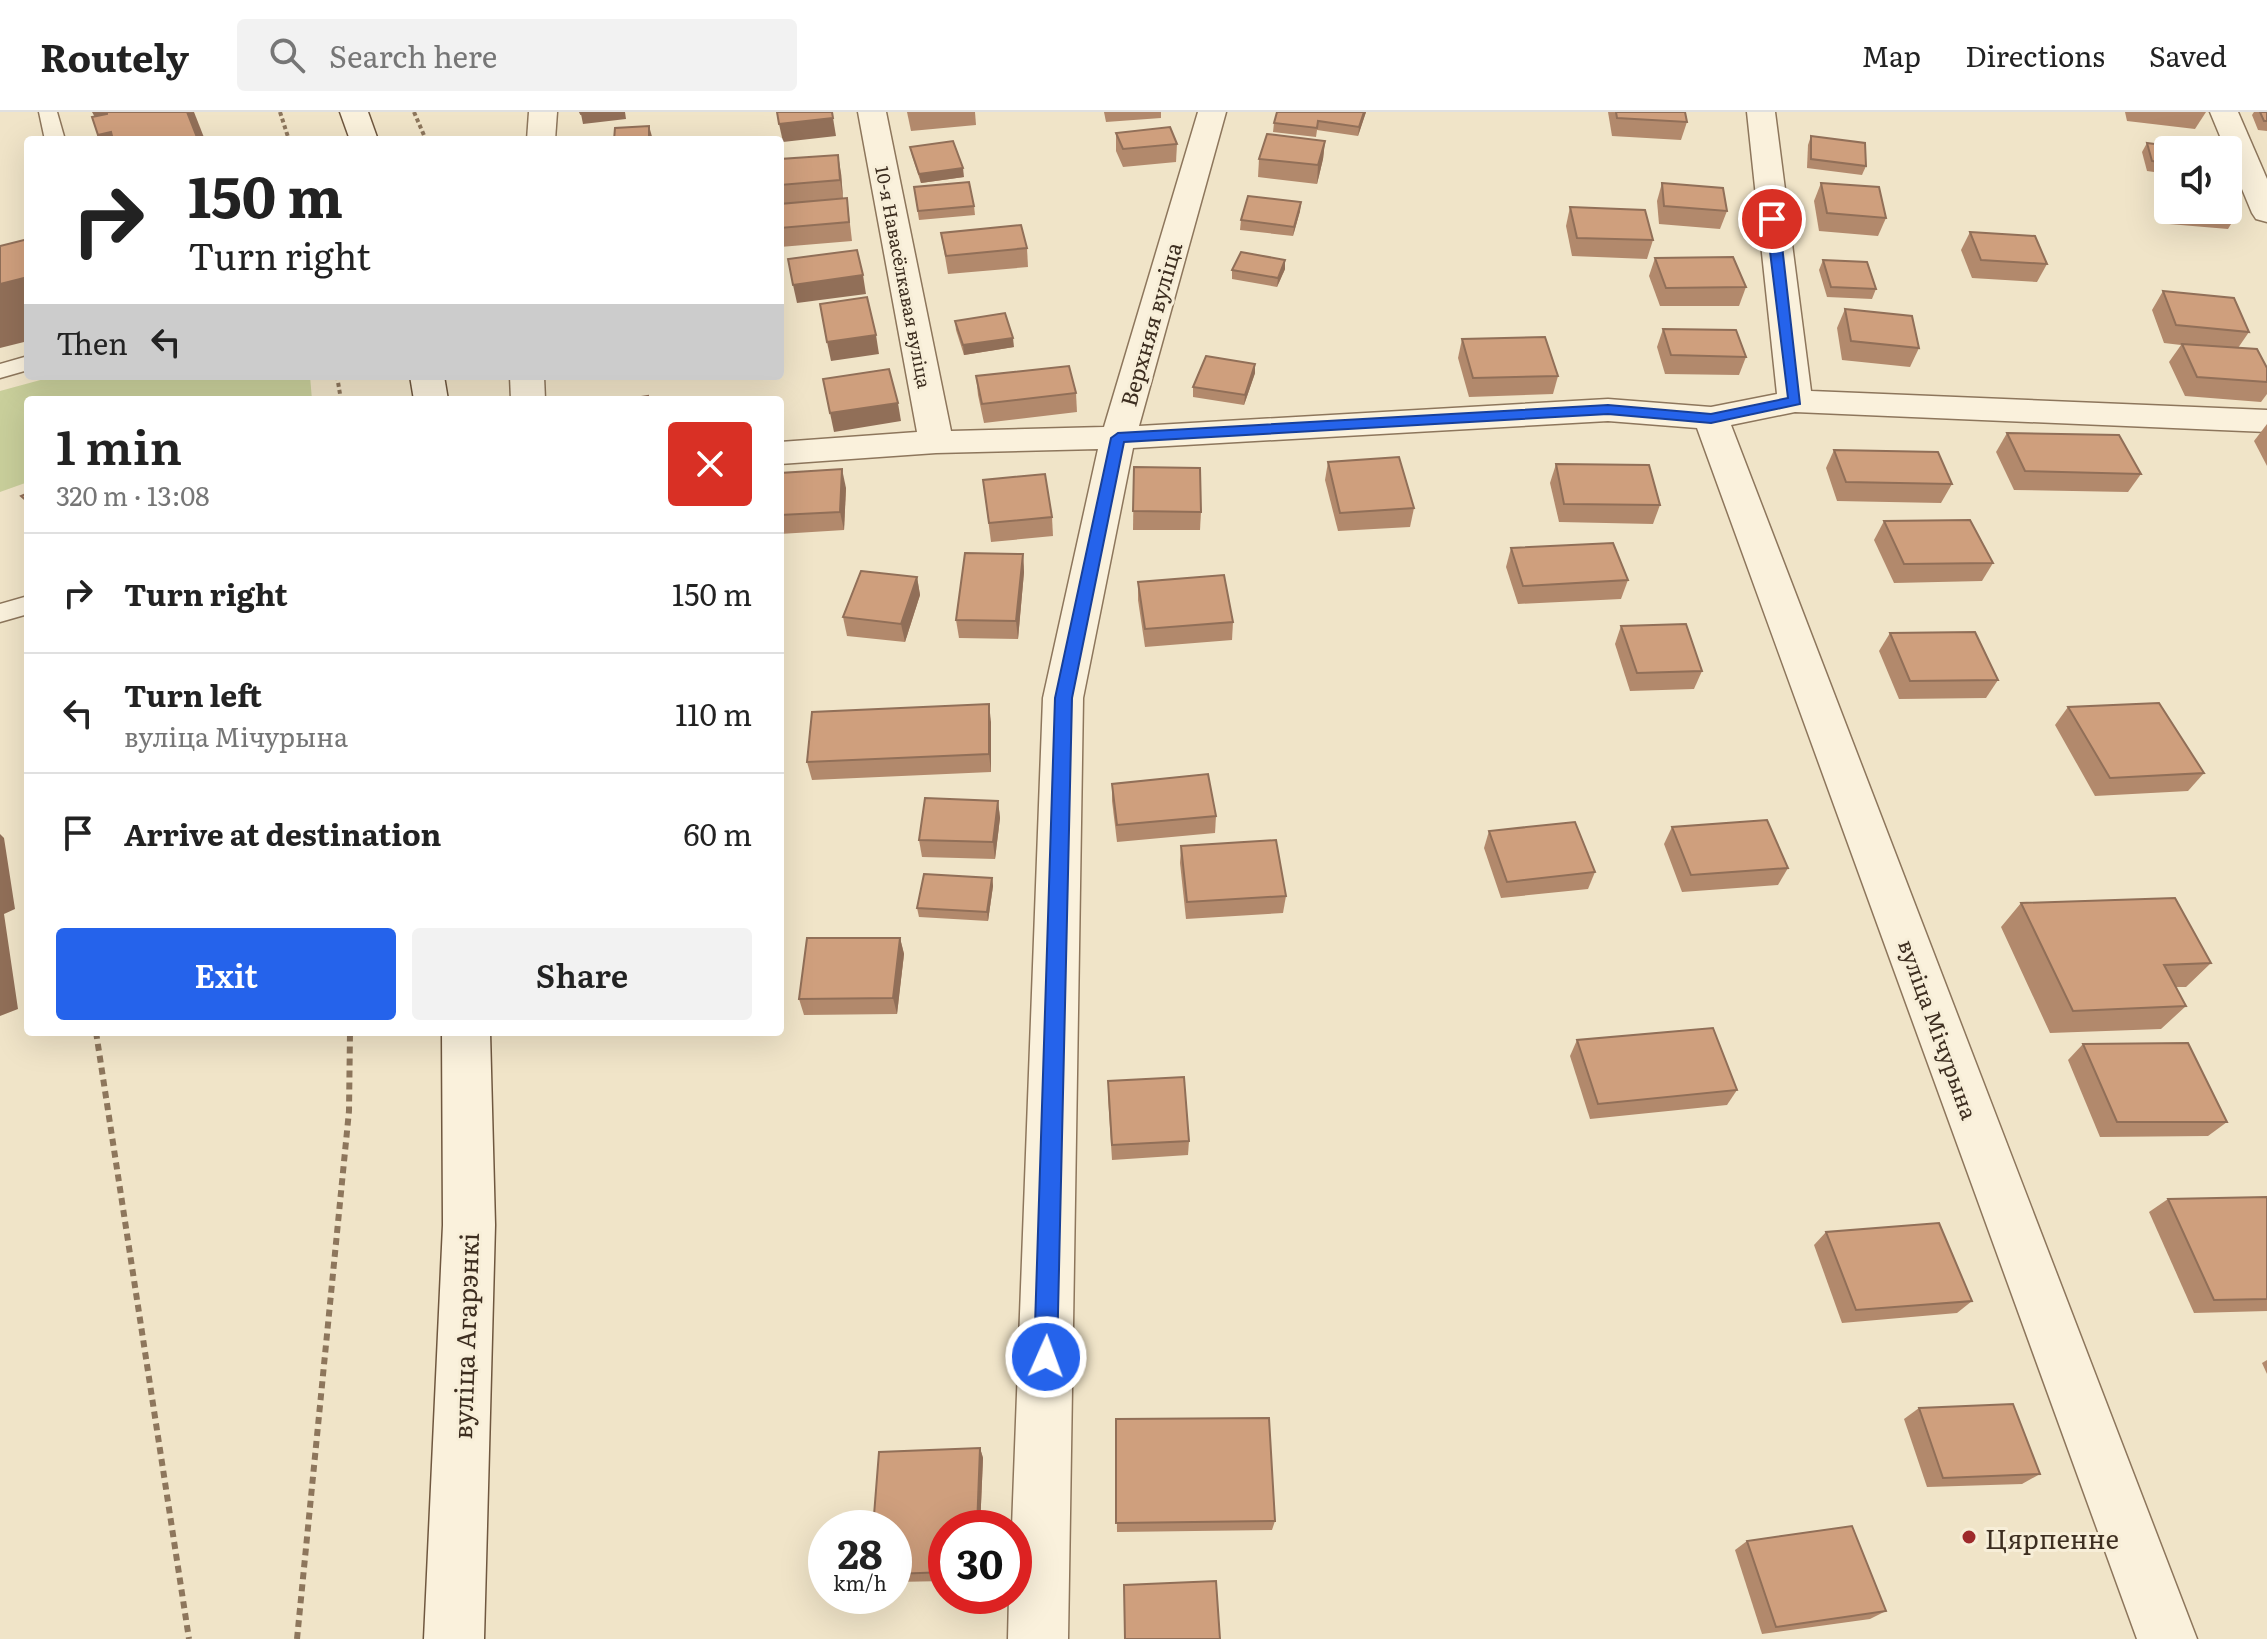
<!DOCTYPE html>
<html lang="en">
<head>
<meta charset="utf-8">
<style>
	:root { --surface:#fff; --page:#f2f2f2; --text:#222; --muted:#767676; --line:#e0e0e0; --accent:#2563eb }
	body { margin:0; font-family:Literata,serif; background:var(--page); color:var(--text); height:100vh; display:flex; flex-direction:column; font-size:30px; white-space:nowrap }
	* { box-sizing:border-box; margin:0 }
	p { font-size:26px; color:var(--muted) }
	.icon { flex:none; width:44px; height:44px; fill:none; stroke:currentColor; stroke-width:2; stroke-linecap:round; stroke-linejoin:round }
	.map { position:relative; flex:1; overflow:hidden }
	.side { position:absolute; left:24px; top:284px; width:760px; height:640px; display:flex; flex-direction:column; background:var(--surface); border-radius:8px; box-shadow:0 8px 32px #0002 }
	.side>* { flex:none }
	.hud { position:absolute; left:24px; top:24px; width:760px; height:244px; border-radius:8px; box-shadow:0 8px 32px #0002; background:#fff; color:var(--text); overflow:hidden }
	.buttons { position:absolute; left:2154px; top:24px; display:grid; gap:16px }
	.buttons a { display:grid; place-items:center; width:88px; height:88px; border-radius:8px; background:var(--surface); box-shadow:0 8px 32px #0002; font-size:40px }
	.speed { position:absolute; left:808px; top:1398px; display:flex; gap:16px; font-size:40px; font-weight:700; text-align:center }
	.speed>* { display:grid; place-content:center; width:104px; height:104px; border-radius:50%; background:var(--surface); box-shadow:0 8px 32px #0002; line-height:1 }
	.speed small { font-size:20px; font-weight:400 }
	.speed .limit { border:12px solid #d22; background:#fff; color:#111 }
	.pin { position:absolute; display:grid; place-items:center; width:68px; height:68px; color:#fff; margin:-34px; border:4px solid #fff; border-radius:50%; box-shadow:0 2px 8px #0007 }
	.me { position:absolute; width:88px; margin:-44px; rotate:2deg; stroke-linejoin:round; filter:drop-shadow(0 0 6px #0008) }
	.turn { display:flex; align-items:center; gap:28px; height:168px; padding:0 32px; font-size:36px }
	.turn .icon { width:104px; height:104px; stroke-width:2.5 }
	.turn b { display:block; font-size:56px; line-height:68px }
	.then { display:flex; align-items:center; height:76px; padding:0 32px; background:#0003; gap:16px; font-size:30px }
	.round { display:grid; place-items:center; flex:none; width:84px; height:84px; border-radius:8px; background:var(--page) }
	.summary { display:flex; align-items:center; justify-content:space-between; height:136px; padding:0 32px }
	h1 { font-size:48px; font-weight:600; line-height:60px }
	.primary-button { display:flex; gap:16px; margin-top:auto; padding:16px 32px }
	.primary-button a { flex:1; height:92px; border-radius:8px; background:var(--accent); color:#fff; font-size:32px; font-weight:600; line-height:92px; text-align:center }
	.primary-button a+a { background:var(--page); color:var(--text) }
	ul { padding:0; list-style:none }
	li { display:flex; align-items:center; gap:24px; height:120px; padding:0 32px; border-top:2px solid var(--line) }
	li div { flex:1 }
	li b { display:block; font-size:30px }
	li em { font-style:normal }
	header { display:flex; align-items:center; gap:48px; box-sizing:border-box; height:112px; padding:0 40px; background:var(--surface); border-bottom:2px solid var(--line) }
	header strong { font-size:38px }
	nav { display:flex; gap:44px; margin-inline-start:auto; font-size:28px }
	.search { width:560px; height:72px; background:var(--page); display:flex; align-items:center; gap:20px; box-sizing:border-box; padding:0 28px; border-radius:8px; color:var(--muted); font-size:30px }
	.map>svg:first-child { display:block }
	.green { fill:#c9cf9b }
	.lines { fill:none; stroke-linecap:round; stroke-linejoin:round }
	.service-casing { stroke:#8d765c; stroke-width:3 }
	.minor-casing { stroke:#8d765c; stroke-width:3 }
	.secondary-casing { stroke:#6f573f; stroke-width:3 }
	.path-far1 { stroke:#8d765c; stroke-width:4; stroke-dasharray:4 3; stroke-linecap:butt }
	.path { stroke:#8d765c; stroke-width:6; stroke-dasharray:7 5; stroke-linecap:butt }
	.service { fill:#faf1dc; fill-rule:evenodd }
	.minor { fill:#faf1dc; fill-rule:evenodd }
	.secondary { fill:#faf1dc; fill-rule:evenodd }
	.wall { fill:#b2896c }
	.shaded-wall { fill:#916f58 }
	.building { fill:#cf9f7d; stroke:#916f58; stroke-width:2 }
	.route { fill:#2563eb; stroke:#184099; stroke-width:2 }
	.poi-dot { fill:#9e2a2b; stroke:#f7eed8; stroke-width:3 }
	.labels { text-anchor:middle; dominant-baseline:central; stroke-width:6; stroke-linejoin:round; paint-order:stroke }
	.far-street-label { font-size:18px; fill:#3d2e20; stroke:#f7eed8 }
	.street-label { font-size:22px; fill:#3d2e20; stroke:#f7eed8 }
	.near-street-label { font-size:26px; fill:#3d2e20; stroke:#f7eed8 }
	.near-poi-label { font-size:26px; fill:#3d2e20; stroke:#f7eed8; text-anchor:start }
</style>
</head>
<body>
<header>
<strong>Routely</strong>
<div class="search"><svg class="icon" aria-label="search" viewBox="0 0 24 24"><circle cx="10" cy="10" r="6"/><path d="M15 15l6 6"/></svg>Search here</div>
<nav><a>Map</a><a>Directions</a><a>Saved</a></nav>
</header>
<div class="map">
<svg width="2267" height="1527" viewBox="0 0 2267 1527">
	<rect width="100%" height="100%" fill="#f0e4c8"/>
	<path class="green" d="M55 264H310L312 288H28V370L0 380V279Z"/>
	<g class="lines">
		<defs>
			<g id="service">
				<path d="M39 0H57L65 28H45Z"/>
				<path d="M28 244V258L0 266V252Z"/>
				<path d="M28 484V502L0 510V492Z"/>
			</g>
			<g id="minor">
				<path d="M529 0H557L555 28H527Z"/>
				<path d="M858 0H886L951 319 1104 315 1198 0H1226L1139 314 1608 287 1711 295 1777 282 1747 0H1775L1811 279 2267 298V320L1795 300 1731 313 2197 1527H2137L1697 316 1608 309 1133 336 1083 586 1068 1527H1008L1009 1484H1014L1012 1416 1043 586 1098 337 936 341 780 352V330L917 320Z"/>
				<path d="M2210 0H2238L2267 67V110L2256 107 2252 101Z"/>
				<path d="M510 264H544L545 288H511Z"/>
			</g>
			<g id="secondary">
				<path d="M340 0H368L378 28H350Z"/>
				<path d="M410 264H444L448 288H414Z"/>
				<path d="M442 920H490L495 1113 484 1527H424L443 1113Z"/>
			</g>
		</defs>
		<use href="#service" class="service-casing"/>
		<use href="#minor" class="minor-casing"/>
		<use href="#secondary" class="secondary-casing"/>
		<g class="path-far1">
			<path d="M280 0 289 28"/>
			<path d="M414 0 426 28"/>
			<path d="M337 264 341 288"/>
		</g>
		<g class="path">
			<path d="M96 920 189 1527"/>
			<path d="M297 1527 349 999 350 920"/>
		</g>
		<use href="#service" class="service"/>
		<use href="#minor" class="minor"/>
		<use href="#secondary" class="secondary"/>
	</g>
	<g class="wall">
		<path d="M907 0H975L976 13 911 19Z"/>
		<path d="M1104 0H1161V6L1106 10Z"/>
		<path d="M1277 0H1366L1358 24 1317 18 1316 25 1273 20 1274 11Z"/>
		<path d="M1608 0H1685L1687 10 1681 28 1612 24Z"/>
		<path d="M2125 0H2206L2195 17 2127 9Z"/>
		<path d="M2254 0H2267V19L2258 18 2252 3Z"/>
		<path d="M1116 21 1177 32 1176 50 1123 55 1116 39Z"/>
		<path d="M1811 24 1866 54 1862 63 1807 56 1808 33Z"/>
		<path d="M1325 29 1323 47 1317 72 1258 65 1259 47Z"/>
		<path d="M2147 31 2168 38V62L2147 59 2142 40Z"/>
		<path d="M910 35 964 65 921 71 912 44Z"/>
		<path d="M780 47 841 61 843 86 780 92Z"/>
		<path d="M2168 65V98L2239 99 2228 117 2169 112 2158 82Z"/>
		<path d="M1662 71 1727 99 1720 117 1659 112 1657 89Z"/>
		<path d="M1821 71 1886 106 1878 124 1819 119 1814 89Z"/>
		<path d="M914 75 974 94 975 103 919 108Z"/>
		<path d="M847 86 852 129 780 135V92Z"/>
		<path d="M1301 90 1300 99 1293 124 1240 118 1241 108Z"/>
		<path d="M1570 95 1653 128 1647 147 1572 144 1566 114Z"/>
		<path d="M1970 120 2047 152 2037 170 1972 166 1961 138Z"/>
		<path d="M941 121 1027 136 1028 155 948 162Z"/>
		<path d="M1655 146 1746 175 1739 194H1660L1649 164Z"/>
		<path d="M1285 148V157L1277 175 1232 167V158Z"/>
		<path d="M1823 148 1876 177 1872 187 1827 185 1819 158Z"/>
		<path d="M2163 179 2249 220 2238 236 2267 256V282L2261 290 2185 284 2169 250 2181 233 2164 231 2152 198Z"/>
		<path d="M1845 197 1919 236 1910 255 1842 248 1837 216Z"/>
		<path d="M955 209 1014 235 964 243 956 218Z"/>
		<path d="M1663 217 1746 245 1739 263 1665 262 1657 235Z"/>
		<path d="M1462 227 1558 264 1553 282 1469 285 1458 246Z"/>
		<path d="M1255 252V261L1244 293 1193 285V275Z"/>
		<path d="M570 264H610L571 267Z"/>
		<path d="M976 264 1076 281 1077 300 984 311 978 283Z"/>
		<path d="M2267 312V354L2254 329Z"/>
		<path d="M2007 321 2141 362 2128 380 2014 378 1996 340Z"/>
		<path d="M1834 338 1952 372 1941 391 1837 389 1826 356Z"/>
		<path d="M1328 350 1414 396 1410 415 1338 419 1325 368Z"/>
		<path d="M1556 352 1660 393 1653 412 1559 410 1550 371Z"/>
		<path d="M1134 355 1201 400 1200 418H1133Z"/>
		<path d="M780 361 846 376 844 418 780 422Z"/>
		<path d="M983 368 1052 405 1053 424 991 430Z"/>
		<path d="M1884 409 1993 451 1982 469 1894 471 1874 428Z"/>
		<path d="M1511 436 1628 468 1621 487 1518 492 1506 455Z"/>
		<path d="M1023 442 1024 460 1018 527 959 526 956 508Z"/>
		<path d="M917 465 920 483 905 530 847 524 843 505Z"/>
		<path d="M1138 470 1233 510 1232 528 1145 535 1138 488Z"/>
		<path d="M1621 514 1702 559 1694 577 1630 579 1615 532Z"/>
		<path d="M1890 521 1998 568 1986 586 1899 587 1879 539Z"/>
		<path d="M2068 595 2204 661 2188 679 2095 684 2055 613Z"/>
		<path d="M991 610V660L812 668 807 650Z"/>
		<path d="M1112 672 1216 704 1215 721 1117 730 1112 689Z"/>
		<path d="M998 689 1000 706 995 747 922 745 919 728Z"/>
		<path d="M1672 715 1788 756 1778 773 1682 780 1664 732Z"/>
		<path d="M1489 719 1595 760 1588 777 1501 786 1484 736Z"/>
		<path d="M1181 734 1286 784 1283 801 1186 807 1180 751Z"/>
		<path d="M992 766 993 774 988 809 919 805 917 796Z"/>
		<path d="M2021 791 2211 851 2186 875H2176L2186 894 2161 917 2050 921 2001 815Z"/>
		<path d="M900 826 904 842 897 902 804 903 799 887Z"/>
		<path d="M1577 928 1737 978 1727 993 1590 1007 1570 944Z"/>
		<path d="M2083 932 2227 1010 2208 1024 2100 1025 2068 948Z"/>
		<path d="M1108 984 1189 1029 1188 1043 1112 1048Z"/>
		<path d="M2267 1085V1199L2194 1201 2149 1100 2168 1087Z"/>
		<path d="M1826 1120 1972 1189 1957 1201 1842 1211 1814 1133Z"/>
		<path d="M2267 1248V1262L2262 1251Z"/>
		<path d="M1919 1296 2040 1362 2022 1372 1927 1375 1904 1307Z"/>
		<path d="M1116 1307 1275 1409 1272 1418 1117 1420Z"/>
		<path d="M980 1336 983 1346 980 1416H946V1469L894 1470V1416Z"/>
		<path d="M1747 1429 1886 1499 1870 1507 1762 1522 1735 1438Z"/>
	</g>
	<g class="shaded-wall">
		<path d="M92 0H113L119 28H101L98 23 104 21Z"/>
		<path d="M187 0H194L205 28H198Z"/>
		<path d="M603 0H625L626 7 583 12 581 2Z"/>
		<path d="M1364 0H1366L1358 24 1359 15Z"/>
		<path d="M833 6 836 24 783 30 779 12Z"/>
		<path d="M649 14 653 28H649Z"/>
		<path d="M1325 29 1323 47 1317 72 1318 53Z"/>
		<path d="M838 43 841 61 843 86 840 68Z"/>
		<path d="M963 56 964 65 921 71 919 62Z"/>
		<path d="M1301 90 1300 99 1293 124 1294 115Z"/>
		<path d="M1285 148V157L1277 175 1278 166Z"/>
		<path d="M863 163 866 182 797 191 793 173Z"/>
		<path d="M28 165V229L0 236V172Z"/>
		<path d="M876 223 879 242 831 249 827 230Z"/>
		<path d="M1013 226 1014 235 964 243 963 233Z"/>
		<path d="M1255 252V261L1244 293 1245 283Z"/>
		<path d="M898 291 901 309 834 320 830 301Z"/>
		<path d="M842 357 846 376 844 418 840 400Z"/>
		<path d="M1023 442 1024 460 1018 527 1016 509Z"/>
		<path d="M917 465 920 483 905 530 901 512Z"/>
		<path d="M989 592 991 610V660L989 642Z"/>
		<path d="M998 689 1000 706 995 747 993 730Z"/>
		<path d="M0 722 4 726 15 797 4 802 18 897 0 904Z"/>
		<path d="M992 766 993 774 988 809 987 800Z"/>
		<path d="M900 826 904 842 897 902 893 886Z"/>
		<path d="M980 1336 983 1346 980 1416H977Z"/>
	</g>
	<g class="building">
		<path d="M107 0H187L198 28H113L111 20 98 23 92 5 107 2Z"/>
		<path d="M580 0H603L581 2Z"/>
		<path d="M777 0H832L833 6 779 12Z"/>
		<path d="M1277 0H1364L1359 15 1318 9 1317 16 1274 11Z"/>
		<path d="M1616 0H1685L1687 10 1617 6Z"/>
		<path d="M2260 0H2267V9H2264Z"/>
		<path d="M649 14V28H614L615 16Z"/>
		<path d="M1170 15 1177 32 1123 37 1116 21Z"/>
		<path d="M1267 22 1325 29 1318 53 1259 47Z"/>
		<path d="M1811 24 1865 31 1866 54 1811 47Z"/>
		<path d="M953 29 963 56 919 62 910 35Z"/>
		<path d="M2147 31 2202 38H2168V52L2152 49Z"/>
		<path d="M838 43 840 68 780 73V47Z"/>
		<path d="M969 70 974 94 918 99 914 75Z"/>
		<path d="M1662 71 1723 76 1727 99 1664 94Z"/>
		<path d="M1821 71 1879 75 1886 106 1827 101Z"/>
		<path d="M2228 73 2239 99 2228 98Z"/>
		<path d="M1248 84 1301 90 1294 115 1241 108Z"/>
		<path d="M847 86 849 110 780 116V92Z"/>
		<path d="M1570 95 1645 98 1653 128 1577 126Z"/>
		<path d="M1021 113 1027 136 946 144 941 121Z"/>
		<path d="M1970 120 2035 124 2047 152 1981 148Z"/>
		<path d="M28 127V165L0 172V134Z"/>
		<path d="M857 138 863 163 793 173 788 147Z"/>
		<path d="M1241 140 1285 148 1278 166 1232 158Z"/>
		<path d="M1733 145 1746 175 1666 176 1655 146Z"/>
		<path d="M1823 148 1867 150 1876 177 1831 175Z"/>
		<path d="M2163 179 2234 186 2249 220 2176 213Z"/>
		<path d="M867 185 876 223 827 230 820 192Z"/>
		<path d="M1845 197 1912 204 1919 236 1851 229Z"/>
		<path d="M1005 201 1013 226 963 233 955 209Z"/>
		<path d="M1663 217 1736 218 1746 245 1671 243Z"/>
		<path d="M1545 225 1558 264 1473 266 1462 227Z"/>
		<path d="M2182 232 2257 237 2267 256V270L2197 265Z"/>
		<path d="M1206 244 1255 252 1245 283 1193 275Z"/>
		<path d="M1069 254 1076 281 982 292 976 264Z"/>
		<path d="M889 257 898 291 830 301 823 267Z"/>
		<path d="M648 284V288H622Z"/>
		<path d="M2007 321 2119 323 2141 362 2025 359Z"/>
		<path d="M1834 338 1938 340 1952 372 1846 370Z"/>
		<path d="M1399 345 1414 396 1340 401 1328 350Z"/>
		<path d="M1556 352 1649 353 1660 393 1564 392Z"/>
		<path d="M1134 355 1200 356 1201 400 1133 399Z"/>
		<path d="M842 357 840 400 780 403V361Z"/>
		<path d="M1045 362 1052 405 989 411 983 368Z"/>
		<path d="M28 381V390L21 384Z"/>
		<path d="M1970 408 1993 451 1904 452 1884 409Z"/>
		<path d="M1613 431 1628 468 1523 474 1511 436Z"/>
		<path d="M965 441 1023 442 1016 509 956 508Z"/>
		<path d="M861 459 917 465 901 512 843 505Z"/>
		<path d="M1224 463 1233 510 1145 517 1138 470Z"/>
		<path d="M1686 512 1702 559 1637 561 1621 514Z"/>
		<path d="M1975 520 1998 568 1910 569 1890 521Z"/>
		<path d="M2159 591 2204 661 2110 666 2068 595Z"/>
		<path d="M989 592V642L807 650 812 600Z"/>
		<path d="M1208 662 1216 704 1117 713 1112 672Z"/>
		<path d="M925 686 998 689 993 730 919 728Z"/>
		<path d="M1767 708 1788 756 1691 763 1672 715Z"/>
		<path d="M1575 710 1595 760 1507 770 1489 719Z"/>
		<path d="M1276 728 1286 784 1187 790 1181 734Z"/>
		<path d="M924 762 992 766 987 800 917 796Z"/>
		<path d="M2175 786 2211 851 2164 853 2186 894 2073 899 2021 791Z"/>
		<path d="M807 826H900L893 886 799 887Z"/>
		<path d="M1713 916 1737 978 1598 992 1577 928Z"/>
		<path d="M2188 931 2227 1010H2117L2083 932Z"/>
		<path d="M1184 965 1189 1029 1112 1033 1108 969Z"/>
		<path d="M2267 1085V1187L2214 1188 2168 1087Z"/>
		<path d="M1939 1111 1972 1189 1856 1198 1826 1120Z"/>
		<path d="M2013 1292 2040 1362 1943 1366 1919 1296Z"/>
		<path d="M1269 1306 1275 1409 1116 1411V1307Z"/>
		<path d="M980 1336 977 1416H946V1460L894 1462V1416H873L879 1340Z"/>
		<path d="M1852 1414 1886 1499 1776 1515 1747 1429Z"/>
		<path d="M1216 1469 1220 1527H1125L1124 1473Z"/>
	</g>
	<path class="route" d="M1772 103 1779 107 1800 292 1711 311 1608 302 1124 330 1072 586 1057 1245 1054 1253 1046 1256 1038 1253 1034 1245 1055 586 1111 326 1118 321 1608 293 1711 302 1788 286 1766 107Z"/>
	<circle class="poi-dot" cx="1969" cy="1425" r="8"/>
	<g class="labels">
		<g class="far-street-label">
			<text transform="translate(904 165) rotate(79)">10-я Навасёлкавая вуліца</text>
		</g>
		<g class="street-label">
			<text transform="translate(1150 212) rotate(-74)">Верхняя вуліца</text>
			<text transform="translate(1939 917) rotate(70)">вуліца Мічурына</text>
		</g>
		<g class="near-street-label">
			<text transform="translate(464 1224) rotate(-88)">вуліца Агарэнкі</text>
		</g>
		<g class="near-poi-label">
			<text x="1985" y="1425">Цярпенне</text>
		</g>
	</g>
</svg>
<div class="buttons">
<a><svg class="icon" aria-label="sound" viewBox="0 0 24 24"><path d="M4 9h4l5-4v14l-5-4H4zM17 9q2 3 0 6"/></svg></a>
</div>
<div class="speed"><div>28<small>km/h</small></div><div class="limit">30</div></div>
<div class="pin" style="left:1772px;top:107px;background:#d93025"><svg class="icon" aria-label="arrive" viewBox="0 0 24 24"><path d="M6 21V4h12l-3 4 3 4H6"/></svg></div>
<svg class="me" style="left:1046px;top:1245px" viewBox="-20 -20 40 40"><circle r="17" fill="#2563eb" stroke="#fff" stroke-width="3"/><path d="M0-11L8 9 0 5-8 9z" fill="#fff"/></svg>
<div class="hud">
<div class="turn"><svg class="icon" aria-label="right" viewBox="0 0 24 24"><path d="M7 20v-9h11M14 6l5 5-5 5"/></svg><div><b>150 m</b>Turn right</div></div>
<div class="then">Then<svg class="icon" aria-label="left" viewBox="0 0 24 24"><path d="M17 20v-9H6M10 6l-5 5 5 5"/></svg></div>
</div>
<section class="side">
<div class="summary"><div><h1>1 min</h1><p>320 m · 13:08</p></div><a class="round" style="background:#d93025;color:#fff"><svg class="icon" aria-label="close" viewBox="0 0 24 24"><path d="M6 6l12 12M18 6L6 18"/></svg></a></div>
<ul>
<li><svg class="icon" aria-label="right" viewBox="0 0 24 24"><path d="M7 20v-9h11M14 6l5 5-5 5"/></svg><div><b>Turn right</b></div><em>150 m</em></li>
<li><svg class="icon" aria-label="left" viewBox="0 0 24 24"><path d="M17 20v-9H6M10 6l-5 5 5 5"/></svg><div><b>Turn left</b><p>вуліца Мічурына</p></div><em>110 m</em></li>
<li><svg class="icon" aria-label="arrive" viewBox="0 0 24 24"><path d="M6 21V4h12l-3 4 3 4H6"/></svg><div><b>Arrive at destination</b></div><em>60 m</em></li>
</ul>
<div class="primary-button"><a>Exit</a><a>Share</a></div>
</section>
</div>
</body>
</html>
